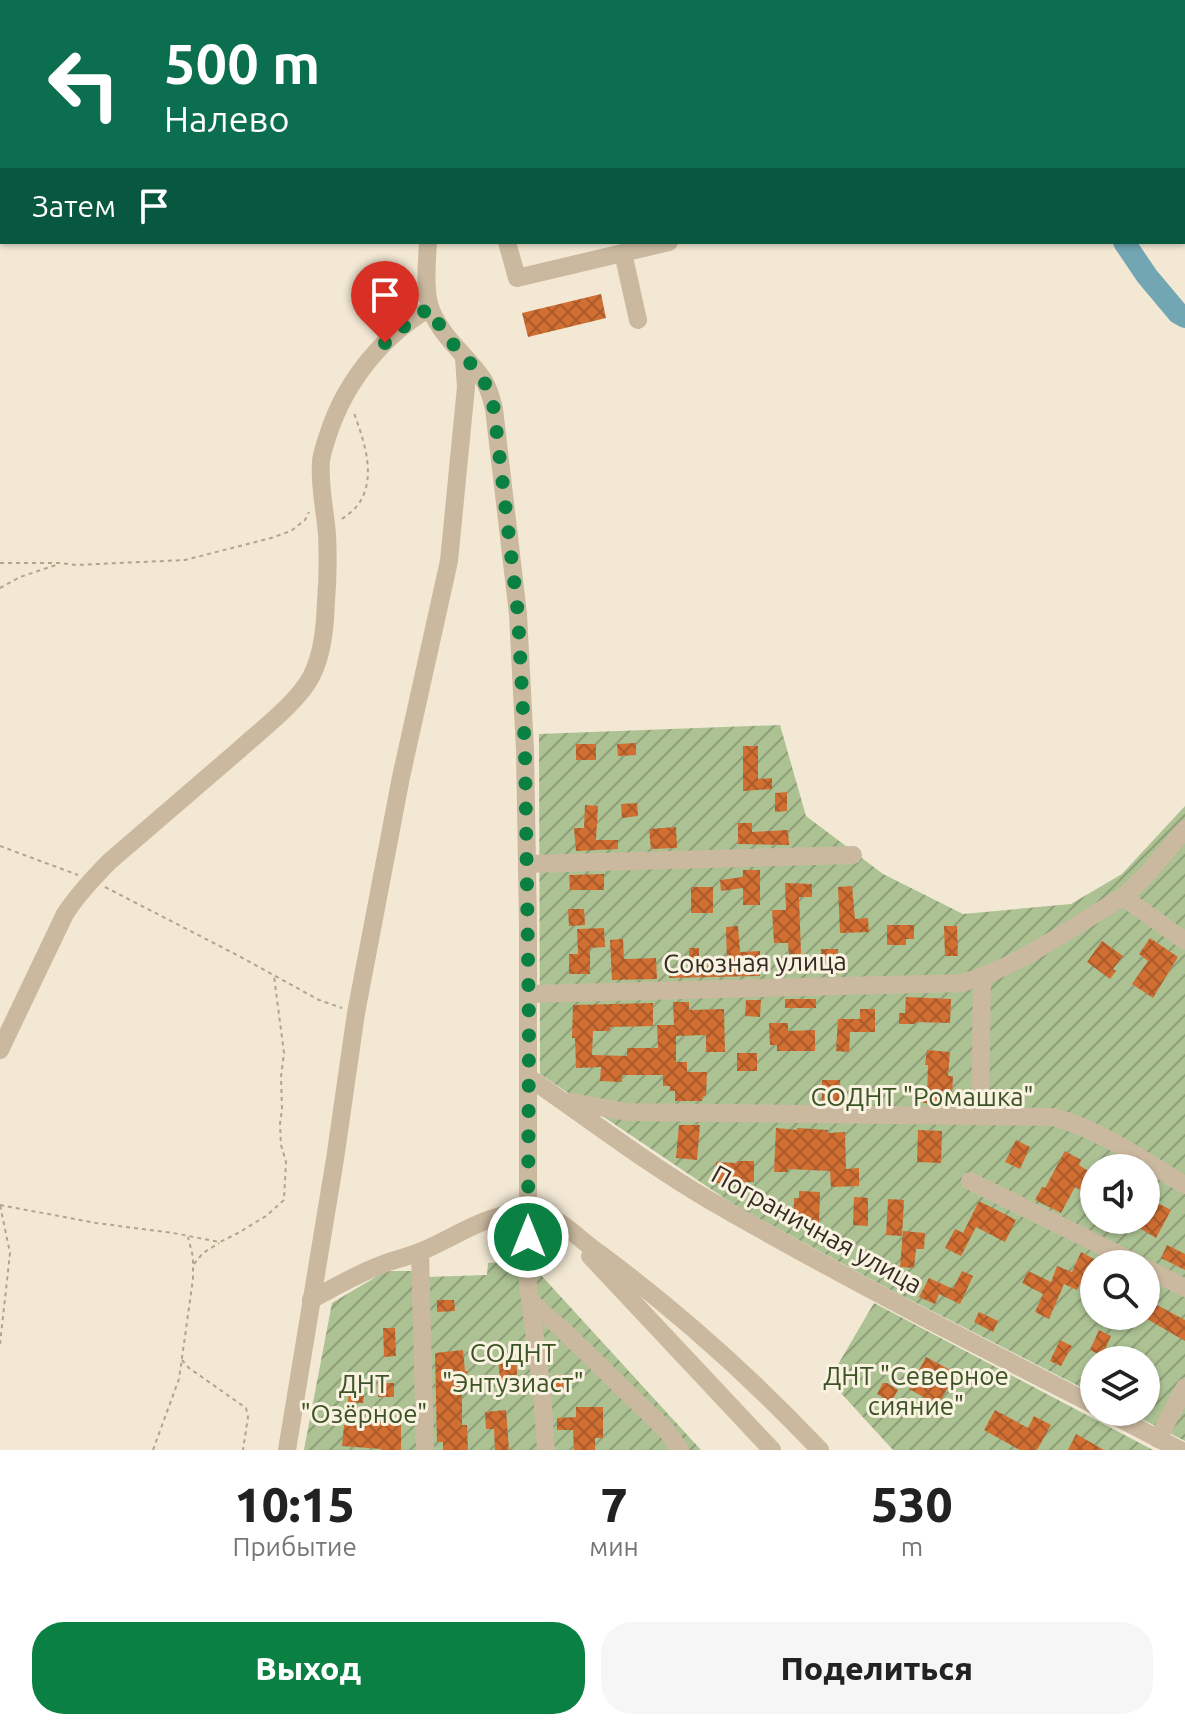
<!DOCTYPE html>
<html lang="ru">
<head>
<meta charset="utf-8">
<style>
	:root { --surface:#fff; --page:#f6f6f6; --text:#222; --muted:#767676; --accent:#0b8043 }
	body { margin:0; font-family:Ubuntu,sans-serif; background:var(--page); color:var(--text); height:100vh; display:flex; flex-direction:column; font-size:30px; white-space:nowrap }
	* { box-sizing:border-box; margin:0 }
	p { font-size:26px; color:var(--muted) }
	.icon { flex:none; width:44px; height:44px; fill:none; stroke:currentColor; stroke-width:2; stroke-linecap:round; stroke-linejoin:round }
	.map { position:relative; height:1450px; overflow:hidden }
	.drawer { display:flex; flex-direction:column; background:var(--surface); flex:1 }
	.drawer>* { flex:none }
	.top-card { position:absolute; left:0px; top:0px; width:1186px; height:244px; box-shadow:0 2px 6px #0004; background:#0b6e4f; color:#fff; overflow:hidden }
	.tools { position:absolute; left:1080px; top:1154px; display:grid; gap:16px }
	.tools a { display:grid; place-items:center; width:80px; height:80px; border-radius:50%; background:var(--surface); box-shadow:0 2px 6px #0004; font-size:40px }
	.pin { position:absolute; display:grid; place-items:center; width:68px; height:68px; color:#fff; margin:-82px -34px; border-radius:50% 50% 50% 0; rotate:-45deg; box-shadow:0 0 8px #0007 }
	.pin .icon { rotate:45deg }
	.me { position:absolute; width:88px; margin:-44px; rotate:0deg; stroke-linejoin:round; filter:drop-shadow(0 0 6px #0008) }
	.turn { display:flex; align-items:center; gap:28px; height:168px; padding:0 32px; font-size:36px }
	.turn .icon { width:104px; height:104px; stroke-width:2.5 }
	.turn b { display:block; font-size:56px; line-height:68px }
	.then { display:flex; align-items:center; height:76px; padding:0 32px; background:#0003; gap:16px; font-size:30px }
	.eta { display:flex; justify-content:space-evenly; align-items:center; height:136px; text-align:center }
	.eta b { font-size:48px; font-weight:800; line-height:56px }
	.cta { display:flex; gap:16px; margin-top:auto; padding:16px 32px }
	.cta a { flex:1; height:92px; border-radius:32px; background:var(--accent); color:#fff; font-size:32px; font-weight:800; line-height:92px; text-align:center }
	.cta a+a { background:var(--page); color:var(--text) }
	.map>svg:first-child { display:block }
	.garden { fill:url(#garden-furrows); fill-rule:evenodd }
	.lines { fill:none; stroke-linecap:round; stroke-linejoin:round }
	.river { stroke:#71a6b2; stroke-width:22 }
	.building { fill:url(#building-cross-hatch) }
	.path { stroke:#b7a38a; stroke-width:2; stroke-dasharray:4 4; stroke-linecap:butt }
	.minor { stroke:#cbb99f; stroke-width:18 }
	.route { stroke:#0b8043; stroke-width:14; stroke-dasharray:0 25.2 }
	.labels { text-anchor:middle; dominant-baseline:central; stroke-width:6; stroke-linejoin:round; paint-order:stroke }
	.street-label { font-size:26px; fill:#342b23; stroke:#faf2e0 }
	.park-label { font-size:26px; fill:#3c5425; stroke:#faf2e0 }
</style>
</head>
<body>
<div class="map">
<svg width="1185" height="1450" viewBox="0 0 1185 1450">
	<defs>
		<pattern id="garden-furrows" width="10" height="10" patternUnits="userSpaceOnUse" patternTransform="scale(2)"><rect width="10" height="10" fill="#acc293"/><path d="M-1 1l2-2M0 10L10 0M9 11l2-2" fill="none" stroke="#8d9e78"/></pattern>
		<pattern id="building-cross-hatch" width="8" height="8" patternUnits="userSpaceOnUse" patternTransform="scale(2)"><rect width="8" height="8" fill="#d16f33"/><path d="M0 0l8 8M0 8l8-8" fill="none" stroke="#aa5b2b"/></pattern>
	</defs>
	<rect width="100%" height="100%" fill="#f2e8d4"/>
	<g class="garden">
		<path d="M780 725 806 816 883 874 963 914 1071 904 1122 874 1185 806V1441L1128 1412H1146V1360H1094V1394L889 1289 736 1206 540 1074 539 734ZM1094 1168H1146V1220H1094ZM1094 1264H1146V1316H1094Z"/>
		<path d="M519 1261V1274H540L701 1450H432L426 1277 487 1275 488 1263Z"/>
		<path d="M386 1271H412L417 1450H304L332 1303Z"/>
		<path d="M874 1303 1153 1450H893L829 1380Z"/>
	</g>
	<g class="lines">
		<g class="river">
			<path d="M1184 45H1185"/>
			<path d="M1124 242 1147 276 1178 313 1185 317"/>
		</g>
	</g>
	<g class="building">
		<path d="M601 294 606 318 528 337 522 313Z"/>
		<path d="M636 743V755L618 756 617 744Z"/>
		<rect x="576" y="744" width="20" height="16"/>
		<path d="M743 746H758V779L772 778V789L743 791Z"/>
		<path d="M787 792V811L775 812V793Z"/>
		<path d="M637 803 638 816 622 818 621 804Z"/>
		<path d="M585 805 598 806 596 840H618V849L576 851 574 828H584Z"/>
		<path d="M738 823H752V832L788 830 789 845 738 844Z"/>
		<path d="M676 827 677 848 651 849 649 829Z"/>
		<path d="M743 870H760V905H743V888L721 891 720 880 743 877Z"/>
		<path d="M604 874V890H570L569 875Z"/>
		<path d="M785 883 812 884V897H799L801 954H789L788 943H774L772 910H786Z"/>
		<path d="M852 886 855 919 868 918 869 932 840 933 838 887Z"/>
		<rect x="691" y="887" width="22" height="26"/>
		<path d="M568 909H584L585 925 569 926Z"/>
		<path d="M887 925H914V939H906V945H887Z"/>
		<path d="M738 926 740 952 760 951V976L669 978V970L689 969V948H699V966L727 965 726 927Z"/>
		<path d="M944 926H957L958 956H945Z"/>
		<path d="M604 928 605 947 590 948V974H569V954H578L577 929Z"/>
		<path d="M1150 938 1178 957 1153 998 1132 984 1148 961 1139 954Z"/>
		<path d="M623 939 624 959 656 958 657 979 612 980 610 940Z"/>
		<path d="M1102 941 1123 956 1113 969 1116 971 1110 979 1087 962Z"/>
		<path d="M821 949H838L839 974H828L827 965H821Z"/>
		<path d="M906 997 951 999 950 1023 916 1022V1024H899V1013H905Z"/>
		<rect x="785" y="999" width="31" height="9"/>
		<path d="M746 1000H761L760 1017 745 1016Z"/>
		<path d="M673 1002H689V1010L724 1009 725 1052H706V1035L676 1036V1062H687V1072H707L706 1096H703L702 1101H675V1091H670V1086H663V1075H622V1082L600 1081 601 1067 576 1068 575 1038H572L573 1005 653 1003V1026L610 1027V1031H593L592 1055 627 1056V1048H658L657 1025H674Z"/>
		<path d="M860 1009H875V1032H850L849 1052 836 1051 838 1019H860Z"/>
		<path d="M769 1023H788V1031L815 1030V1051H777V1045H770Z"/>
		<path d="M927 1050 950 1052 948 1076H953L952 1097H959L958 1104 923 1103V1095L927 1096 928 1065H925Z"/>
		<rect x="737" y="1053" width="20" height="18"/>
		<path d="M822 1080H840L841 1102H822Z"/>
		<path d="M679 1125H700L697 1160 676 1158Z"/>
		<path d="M776 1128 797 1130V1128L828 1130 827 1133 845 1132 846 1169 859 1168V1186L831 1187 830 1171 788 1169V1172H774Z"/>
		<path d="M918 1130 942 1131 941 1163 917 1162Z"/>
		<path d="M1016 1140 1030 1147 1020 1169 1005 1162Z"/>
		<path d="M1065 1151 1081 1160 1079 1165 1094 1175 1084 1192 1075 1187 1061 1213 1035 1200 1042 1187 1045 1188Z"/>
		<path d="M737 1161H754V1182L716 1183V1162L737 1163Z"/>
		<path d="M799 1191 820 1192 819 1223H803V1215L794 1214V1198H799Z"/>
		<path d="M854 1197 868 1198V1226L853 1225Z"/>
		<path d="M1146 1197 1171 1210 1156 1238 1126 1220H1146Z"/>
		<path d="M888 1199 904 1200 902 1236 886 1235Z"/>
		<path d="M979 1201 1016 1220 1005 1242 976 1227 961 1256 945 1248 955 1229 963 1233Z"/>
		<path d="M903 1231 925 1233 924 1249H916L914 1268 900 1267Z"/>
		<path d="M1167 1245 1185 1254V1270L1161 1258Z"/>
		<path d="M1081 1252 1094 1259V1291L1080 1284 1077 1290 1064 1284 1049 1319 1035 1312 1043 1294 1022 1283 1028 1271 1051 1282 1057 1266 1072 1272Z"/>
		<path d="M962 1271 973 1276 960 1304 939 1294 935 1304 919 1297 929 1278 953 1289Z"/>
		<path d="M1146 1286 1160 1294 1155 1304 1185 1320V1341L1147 1319 1146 1320Z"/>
		<path d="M437 1300H454L455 1311 437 1312Z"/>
		<path d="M979 1312 998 1321 993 1332 974 1322Z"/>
		<path d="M383 1328H395L396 1356 384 1357Z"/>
		<path d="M1099 1330 1111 1336 1102 1356 1090 1350Z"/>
		<path d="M1060 1340 1072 1346 1061 1366 1050 1361Z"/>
		<path d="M463 1350 465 1371H467V1386H462V1425H467L468 1450H443V1442H437L435 1353Z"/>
		<path d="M516 1357 518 1388 501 1389 498 1359Z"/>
		<path d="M926 1357 956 1373 938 1405 909 1389Z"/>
		<path d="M553 1375H569V1393H554Z"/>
		<rect x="378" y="1383" width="16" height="14"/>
		<path d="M883 1383H887L898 1390 891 1402 877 1394Z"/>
		<path d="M349 1388 364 1389 363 1403 348 1402Z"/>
		<path d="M576 1407H603V1438H595V1450H574L573 1430H557V1418L576 1417Z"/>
		<path d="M506 1410 509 1450H495L494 1429H486L485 1412Z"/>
		<path d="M995 1410 1028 1428 1034 1416 1051 1425 1037 1450H1020L984 1430Z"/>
		<path d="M355 1417 366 1418V1422L401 1421V1450H381V1449L342 1446 344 1425 354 1426Z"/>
		<path d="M1076 1434 1104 1450H1068Z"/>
	</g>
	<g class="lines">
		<g class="path">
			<path d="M342 519C347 515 353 511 357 506 378 479 364 441 354 413"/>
			<path d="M0 563H61L76 565 185 560 271 538 291 531 305 520 309 512"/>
			<path d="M0 588 20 577 56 565"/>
			<path d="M0 846 78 875"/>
			<path d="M105 887 237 955 319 1000 342 1008"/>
			<path d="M0 1205 96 1223 173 1233 220 1242 238 1233 266 1216 284 1200 286 1162 281 1145 280 1124 282 1109 281 1077 284 1053 274 976"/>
			<path d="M194 1264 203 1253 219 1243"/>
			<path d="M0 1344 10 1253 0 1205"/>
			<path d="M182 1360 189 1368 246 1408 248 1417 243 1450"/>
			<path d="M153 1450 179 1379 193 1279V1257L188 1237"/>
		</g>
		<g class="minor">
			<path d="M137 0 139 2"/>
			<path d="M383 0 384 2"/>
			<path d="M50 2 52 0"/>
			<path d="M0 5 2 7"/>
			<path d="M428 242C427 261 424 293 431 310 442 337 464 353 480 375 488 385 491 397 494 409L518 614 525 750 528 924V1285L542 1392 546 1450"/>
			<path d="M507 242 517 278 669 242"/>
			<path d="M623 253 638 320"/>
			<path d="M527 864 853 855"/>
			<path d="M1123 897 1148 873 1185 829"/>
			<path d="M528 994 962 983C1016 968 1074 926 1123 897L1185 941"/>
			<path d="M0 1050 65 914C78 894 93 878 110 861 153 824 196 787 239 750 261 730 297 703 311 677 323 654 325 626 326 601 328 578 328 556 327 534 325 510 319 485 321 461 322 452 326 441 329 432 346 381 383 335 430 308"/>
			<path d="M528 1077C588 1118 646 1163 709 1200 835 1273 965 1339 1094 1405"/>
			<path d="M571 1102 628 1112 1053 1117C1102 1130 1142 1160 1185 1185"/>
			<path d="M980 1117 982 977"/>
			<path d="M970 1181 1138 1264"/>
			<path d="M420 1252 425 1450"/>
			<path d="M590 1256 772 1450"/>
			<path d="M1146 1268 1185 1288"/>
			<path d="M311 1300C334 1287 357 1274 381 1265 395 1259 409 1257 422 1251 458 1236 494 1208 536 1213 556 1215 576 1236 592 1248 674 1308 750 1376 820 1450"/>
			<path d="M530 1301 564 1331 667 1431 680 1450"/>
			<path d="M1107 1412 1180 1450"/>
			<path d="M1158 1439 1185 1387"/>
			<path d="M287 1450 335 1159 356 1013 401 777 449 561 466 387 464 358"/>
		</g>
	</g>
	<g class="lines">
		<path class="route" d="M385 343 415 317 430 308 445 335 480 374 489 391 494 409 518 614 525 750 529 1025 528 1237"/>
	</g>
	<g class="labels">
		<g class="street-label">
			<text transform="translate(755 962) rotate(-1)">Союзная улица</text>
			<text transform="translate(817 1229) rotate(29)">Пограничная улица</text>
		</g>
		<g class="park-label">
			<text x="922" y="1096">СОДНТ "Ромашка"</text>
			<text x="513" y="1352">СОДНТ<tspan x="513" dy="30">"Энтузиаст"</tspan></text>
			<text x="916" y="1375">ДНТ "Северное<tspan x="916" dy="30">сияние"</tspan></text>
			<text x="364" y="1383">ДНТ<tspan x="364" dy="30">"Озёрное"</tspan></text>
		</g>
	</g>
</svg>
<div class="tools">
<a><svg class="icon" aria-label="sound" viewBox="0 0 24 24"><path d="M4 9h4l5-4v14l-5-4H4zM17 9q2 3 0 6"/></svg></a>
<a><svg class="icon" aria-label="search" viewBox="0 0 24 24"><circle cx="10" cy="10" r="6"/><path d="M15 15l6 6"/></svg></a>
<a><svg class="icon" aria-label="layers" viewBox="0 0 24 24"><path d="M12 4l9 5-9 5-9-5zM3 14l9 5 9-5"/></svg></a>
</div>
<div class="pin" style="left:385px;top:343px;background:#d93025"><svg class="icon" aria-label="arrive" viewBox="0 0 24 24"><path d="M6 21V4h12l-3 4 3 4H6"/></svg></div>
<svg class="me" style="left:528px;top:1237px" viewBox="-20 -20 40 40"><circle r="17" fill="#0b8043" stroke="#fff" stroke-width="3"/><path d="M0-11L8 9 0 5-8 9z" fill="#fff"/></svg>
<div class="top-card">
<div class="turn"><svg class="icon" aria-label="left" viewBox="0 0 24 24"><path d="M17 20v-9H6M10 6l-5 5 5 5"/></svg><div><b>500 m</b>Налево</div></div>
<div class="then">Затем<svg class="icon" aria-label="arrive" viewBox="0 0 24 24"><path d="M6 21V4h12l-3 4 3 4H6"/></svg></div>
</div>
</div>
<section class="drawer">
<div class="eta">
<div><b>10:15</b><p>Прибытие</p></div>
<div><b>7</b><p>мин</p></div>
<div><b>530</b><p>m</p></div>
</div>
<div class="cta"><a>Выход</a><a>Поделиться</a></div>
</section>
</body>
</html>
